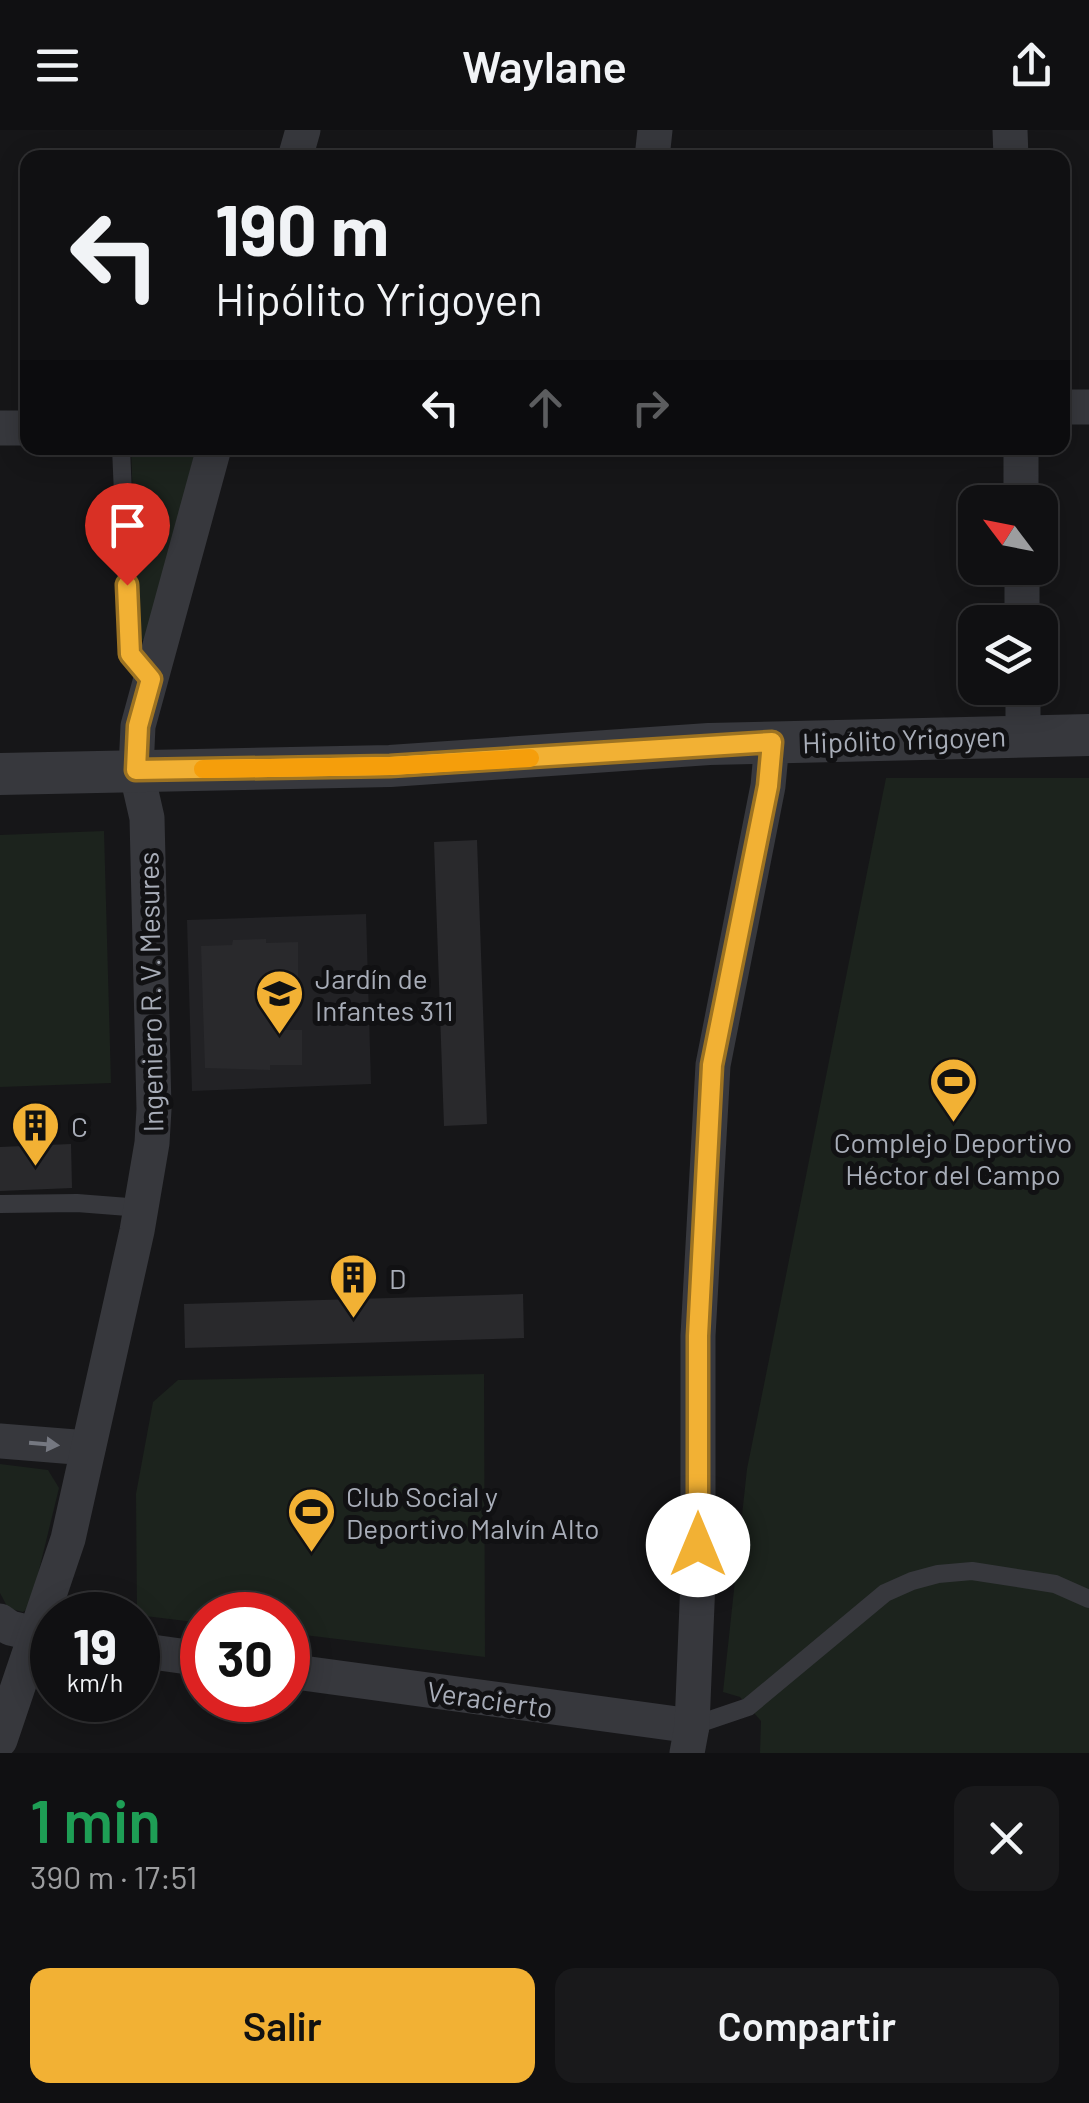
<!DOCTYPE html>
<html lang="es">
<head>
<meta charset="utf-8">
<style>
	:root { --surface:#101012; --page:#19191b; --text:#f1f3f6; --muted:#9c9d9f; --line:#303032; --accent:#f2b134 }
	body { margin:0; font-family:Barlow,sans-serif; background:var(--page); color:var(--text); height:100vh; display:flex; flex-direction:column; font-size:38px; white-space:nowrap }
	* { box-sizing:border-box; margin:0 }
	p { font-size:32px; color:var(--muted) }
	.icon { flex:none; width:55px; height:55px; fill:none; stroke:currentColor; stroke-width:2; stroke-linecap:round; stroke-linejoin:round }
	.map { position:relative; height:1623px; overflow:hidden }
	.drawer { display:flex; flex-direction:column; background:var(--surface); flex:1 }
	.drawer>* { flex:none }
	.banner { position:absolute; left:20px; top:20px; width:1050px; height:305px; border-radius:20px; box-shadow:0 5px 25px #0003,0 0 0 2px var(--line); background:#101012; color:var(--text); overflow:hidden }
	.needle { width:65px; rotate:302deg }
	.tools { position:absolute; left:958px; top:355px; display:grid; gap:20px }
	.tools a { display:grid; place-items:center; width:100px; height:100px; border-radius:20px; background:var(--surface); box-shadow:0 5px 25px #0003,0 0 0 2px var(--line); font-size:50px }
	.speed { position:absolute; left:30px; top:1462px; display:flex; gap:20px; font-size:50px; font-weight:700; text-align:center }
	.speed>* { display:grid; place-content:center; width:130px; height:130px; border-radius:50%; background:var(--surface); box-shadow:0 5px 25px #0003,0 0 0 2px var(--line); line-height:1 }
	.speed small { font-size:25px; font-weight:400 }
	.speed .limit { border:15px solid #d22; background:#fff; color:#111 }
	.pin { position:absolute; display:grid; place-items:center; width:85px; height:85px; color:#fff; margin:-102px -42px; border-radius:50% 50% 50% 0; rotate:-45deg; box-shadow:0 0 10px #0007 }
	.pin .icon { rotate:45deg }
	.me { position:absolute; width:110px; margin:-55px; rotate:0deg; stroke-linejoin:round; filter:drop-shadow(0 0 8px #0008) }
	.turn { display:flex; align-items:center; gap:35px; height:210px; padding:0 30px; font-size:45px }
	.turn .icon { width:130px; height:130px; stroke-width:2.5 }
	.turn b { display:block; font-size:70px; line-height:85px }
	.lanes { display:flex; align-items:center; height:95px; padding:0 30px; background:#0003; justify-content:center; gap:50px; direction:ltr }
	.lanes .off { opacity:.35 }
	.round { display:grid; place-items:center; flex:none; width:105px; height:105px; border-radius:20px; background:var(--page) }
	.overview { display:flex; align-items:center; justify-content:space-between; height:170px; padding:0 30px }
	h1 { font-size:60px; font-weight:600; line-height:75px; color:#1e9e55 }
	.primary-button { display:flex; gap:20px; margin-top:auto; padding:20px 30px }
	.primary-button a { flex:1; height:115px; border-radius:20px; background:var(--accent); color:#111; font-size:40px; font-weight:600; line-height:115px; text-align:center }
	.primary-button a+a { background:var(--page); color:var(--text) }
	header { display:flex; justify-content:space-between; align-items:center; height:130px; padding:0 30px; background:var(--surface); font-size:45px; font-weight:600 }
	.map>svg:first-child { display:block }
	.built { fill:#222225 }
	.green { fill:#1c231d }
	.building { fill:#29292c }
	.lines { fill:none; stroke-linecap:round; stroke-linejoin:round }
	.service { stroke:#37383d; stroke-width:18 }
	.minor { stroke:#37383d; stroke-width:35 }
	.tertiary { stroke:#37383d; stroke-width:42 }
	.oneway { fill:#757881 }
	.route-casing { stroke:#9d7322; stroke-width:25 }
	.route { stroke:#f2b134; stroke-width:18 }
	.slow { stroke:#f59e0b; stroke-width:18 }
	.labels { text-anchor:middle; dominant-baseline:central; stroke-width:10; stroke-linejoin:round; paint-order:stroke }
	.street-label { font-size:28px; fill:#a8adb8; stroke:#111113 }
	.poi-label { font-size:28px; fill:#a8adb8; stroke:#111113; text-anchor:start }
</style>
</head>
<body>
<header><svg class="icon" aria-label="menu" viewBox="0 0 24 24"><path d="M4 6h16M4 12h16M4 18h16"/></svg>Waylane<svg class="icon" aria-label="share" viewBox="0 0 24 24"><path d="M12 15V3M7 8l5-5 5 5M5 13v7h14v-7"/></svg></header>
<div class="map">
<svg width="1089" height="1623" viewBox="0 0 1089 1623">
	<rect width="100%" height="100%" fill="#161618"/>
	<path class="built" d="M366 784 371 954 192 961 187 790Z"/>
	<g class="green">
		<path d="M131 318H192L195 322 147 511 138 509Z"/>
		<path d="M886 648H1089V1623H760L761 1591 740 1567 723 1562 747 1339Z"/>
		<path d="M104 701 111 953 0 957V705Z"/>
		<path d="M484 1244 485 1527 288 1503V1485H202V1493L137 1485 136 1364 153 1272 178 1250Z"/>
		<path d="M0 1334 48 1340 59 1358 30 1477 23 1482 8 1478 0 1463Z"/>
	</g>
	<g class="building">
		<path d="M477 710 487 994 444 996 434 712Z"/>
		<path d="M266 809V813L298 812V847H284V900H302V935H270V940L205 938 201 816 232 815 233 810Z"/>
		<path d="M71 1014 72 1058 0 1061V1017Z"/>
		<path d="M523 1164 524 1208 185 1218 184 1174Z"/>
	</g>
	<g class="lines">
		<g class="service">
			<path d="M121 318 130 524 150 549"/>
			<path d="M0 1074 77 1073 141 1078"/>
			<path d="M692 1596 748 1577 885 1463 912 1451 938 1444 972 1441 1055 1454 1089 1469"/>
		</g>
		<g class="minor">
			<path d="M1010 0 1011 28"/>
			<path d="M295 28 303 0"/>
			<path d="M652 28 655 0"/>
			<path d="M1062 277H1089"/>
			<path d="M0 298H28"/>
			<path d="M1021 318V372"/>
			<path d="M1022 438V492"/>
			<path d="M1023 558V606"/>
			<path d="M0 1311 88 1318"/>
			<path d="M0 1491 10 1498 52 1508"/>
			<path d="M138 1520 202 1529"/>
			<path d="M288 1541 692 1596"/>
			<path d="M0 1610 68 1409 137 1101 152 1013 154 979 147 688 136 640 138 596 214 318"/>
			<path d="M687 1623 692 1596 698 1450V1206L713 935 768 656 772 612"/>
		</g>
		<path class="tertiary" d="M0 644 390 636 709 614 1089 605"/>
	</g>
	<defs><path id="oneway-solid" d="M-6-.8H1V-3.2L6.5 0L1 3.2V.8H-6Z" transform="scale(2.5)"/></defs>
	<use class="oneway" href="#oneway-solid" transform="translate(44 1314) rotate(5)"/>
	<g class="lines">
		<defs>
			<path id="route" d="M127 455 130 524 151 549 138 596 136 640 390 636 772 612 768 656 712 935 698 1206V1415"/>
		</defs>
		<use href="#route" class="route-casing"/>
		<use href="#route" class="route"/>
		<path class="slow" d="M203 639 390 636 530 628"/>
	</g>
	<defs>
		<symbol id="school-pin" viewBox="-11 -11 22 30"><path d="M0 17L-7.5 6A9.5 9.5 0 1 1 7.5 6Z" fill="#f2b134" stroke="#111113"/><path d="M0-5L7-2L0 1L-7-2ZM-4 1L0 2.5L4 1V4Q0 6-4 4Z" fill="#111"/></symbol>
		<symbol id="stadium-pin" viewBox="-11 -11 22 30"><path d="M0 17L-7.5 6A9.5 9.5 0 1 1 7.5 6Z" fill="#f2b134" stroke="#111113"/><path d="M0-5a6.5 5 0 1 0 0 10a6.5 5 0 1 0 0-10ZM-3.5-1.8h7v3.6h-7Z" fill="#111"/></symbol>
		<symbol id="building-pin" viewBox="-11 -11 22 30"><path d="M0 17L-7.5 6A9.5 9.5 0 1 1 7.5 6Z" fill="#f2b134" stroke="#111113"/><path d="M-4-6H4V6H1V3H-1V6H-4ZM-2.5-4.3h1.7v1.8h-1.7ZM.8-4.3h1.7v1.8H.8ZM-2.5-1h1.7V.8h-1.7ZM.8-1h1.7V.8H.8Z" fill="#111"/></symbol>
	</defs>
	<g fill-rule="evenodd">
		<use href="#school-pin" x="252" y="836" width="55" height="75"/>
		<use href="#stadium-pin" x="926" y="924" width="55" height="75"/>
		<use href="#building-pin" x="8" y="968" width="55" height="75"/>
		<use href="#building-pin" x="326" y="1120" width="55" height="75"/>
		<use href="#stadium-pin" x="284" y="1354" width="55" height="75"/>
	</g>
	<g class="labels">
		<g class="street-label">
			<text transform="translate(904 609) rotate(-2)">Hipólito Yrigoyen</text>
			<text transform="translate(150 862) rotate(-91)">Ingeniero R. V. Mesures</text>
			<text transform="translate(490 1569) rotate(8)">Veracierto</text>
		</g>
		<g class="poi-label">
			<text x="315" y="848">Jardín de<tspan x="315" dy="32">Infantes 311</tspan></text>
			<text x="71" y="996">C</text>
			<text x="953" y="1012" text-anchor="middle">Complejo Deportivo<tspan x="953" dy="32">Héctor del Campo</tspan></text>
			<text x="389" y="1148">D</text>
			<text x="346" y="1366">Club Social y<tspan x="346" dy="32">Deportivo Malvín Alto</tspan></text>
		</g>
	</g>
</svg>
<div class="tools">
<a><svg class="needle" viewBox="-14 -14 28 28"><path d="M0-13l5 13h-10z" fill="#e53935"/><path d="M0 13l5-13h-10z" fill="#9c9d9f"/></svg></a>
<a><svg class="icon" aria-label="layers" viewBox="0 0 24 24"><path d="M12 4l9 5-9 5-9-5zM3 14l9 5 9-5"/></svg></a>
</div>
<div class="speed"><div>19<small>km/h</small></div><div class="limit">30</div></div>
<div class="pin" style="left:127px;top:455px;background:#d93025"><svg class="icon" aria-label="arrive" viewBox="0 0 24 24"><path d="M6 21V4h12l-3 4 3 4H6"/></svg></div>
<svg class="me" style="left:698px;top:1415px" viewBox="-20 -20 40 40"><circle r="19" fill="#fff"/><path d="M0-13L10 11 0 6-10 11z" fill="#f2b134"/></svg>
<div class="banner">
<div class="turn"><svg class="icon" aria-label="left" viewBox="0 0 24 24"><path d="M17 20v-9H6M10 6l-5 5 5 5"/></svg><div><b>190 m</b>Hipólito Yrigoyen</div></div>
<div class="lanes"><svg class="icon" aria-label="left" viewBox="0 0 24 24"><path d="M17 20v-9H6M10 6l-5 5 5 5"/></svg><svg class="icon off" aria-label="ahead" viewBox="0 0 24 24"><path d="M12 20V5M6 11l6-6 6 6"/></svg><svg class="icon off" aria-label="right" viewBox="0 0 24 24"><path d="M7 20v-9h11M14 6l5 5-5 5"/></svg></div>
</div>
</div>
<section class="drawer">
<div class="overview"><div><h1>1 min</h1><p>390 m · 17:51</p></div><a class="round"><svg class="icon" aria-label="close" viewBox="0 0 24 24"><path d="M6 6l12 12M18 6L6 18"/></svg></a></div>
<div class="primary-button"><a>Salir</a><a>Compartir</a></div>
</section>
</body>
</html>
